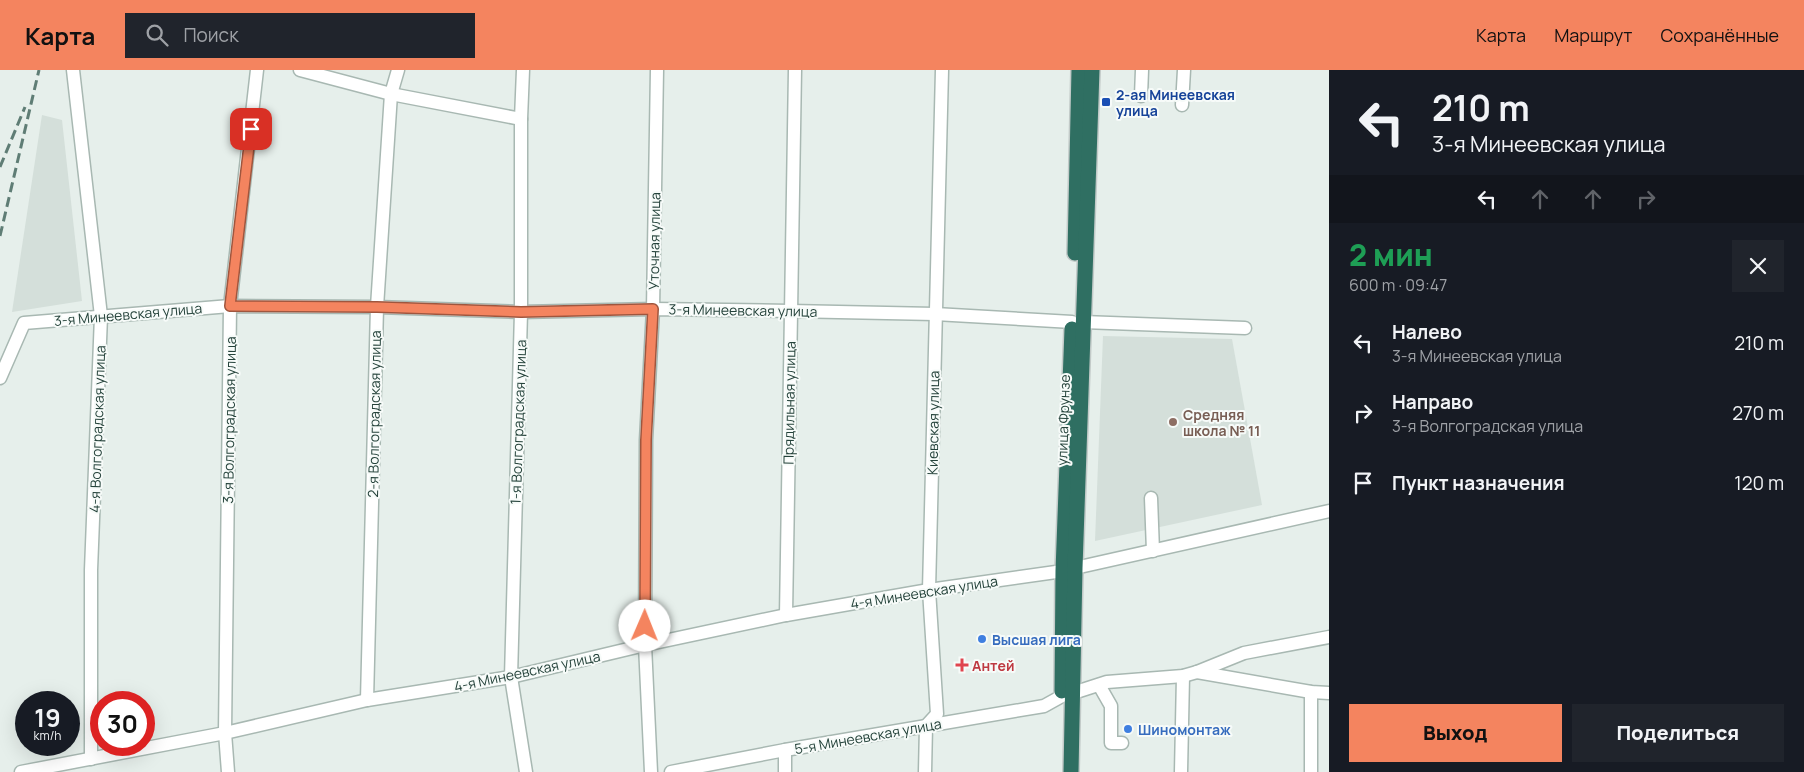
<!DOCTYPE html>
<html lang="ru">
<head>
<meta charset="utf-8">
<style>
	:root { --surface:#171b24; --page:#20242c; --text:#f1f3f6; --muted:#9ea1a6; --accent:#f4845f }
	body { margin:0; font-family:Manrope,sans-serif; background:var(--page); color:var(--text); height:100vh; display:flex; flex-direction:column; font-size:19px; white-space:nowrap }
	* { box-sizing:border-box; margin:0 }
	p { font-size:16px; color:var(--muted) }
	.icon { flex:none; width:28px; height:28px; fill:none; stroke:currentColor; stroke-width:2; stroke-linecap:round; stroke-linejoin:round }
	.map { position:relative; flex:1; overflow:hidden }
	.panel { display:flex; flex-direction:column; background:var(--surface); width:475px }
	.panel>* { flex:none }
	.hud { background:#171b24; color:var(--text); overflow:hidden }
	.speed { position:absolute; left:15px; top:621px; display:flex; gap:10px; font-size:25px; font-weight:700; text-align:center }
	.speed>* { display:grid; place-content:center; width:65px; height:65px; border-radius:50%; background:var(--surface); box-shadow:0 5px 20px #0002; line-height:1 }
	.speed small { font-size:12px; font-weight:400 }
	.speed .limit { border:8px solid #d22; background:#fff; color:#111 }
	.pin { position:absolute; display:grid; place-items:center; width:42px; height:42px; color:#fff; margin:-21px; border-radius:10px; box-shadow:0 2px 8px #0006 }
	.me { position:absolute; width:55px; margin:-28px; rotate:1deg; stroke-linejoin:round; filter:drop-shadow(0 0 4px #0008) }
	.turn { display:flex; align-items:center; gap:18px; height:105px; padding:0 20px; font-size:22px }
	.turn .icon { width:65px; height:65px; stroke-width:2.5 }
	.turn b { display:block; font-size:35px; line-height:42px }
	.lanes { display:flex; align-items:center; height:48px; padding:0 20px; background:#0003; justify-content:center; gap:25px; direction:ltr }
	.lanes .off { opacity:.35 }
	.round { display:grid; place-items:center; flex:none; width:52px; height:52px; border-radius:0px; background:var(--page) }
	.head { display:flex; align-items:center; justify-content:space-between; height:85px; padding:0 20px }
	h1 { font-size:30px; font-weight:800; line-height:38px; color:#1e9e55 }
	.button { display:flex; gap:10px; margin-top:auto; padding:10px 20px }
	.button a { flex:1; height:58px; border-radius:0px; background:var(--accent); color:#111; font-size:20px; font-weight:800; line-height:58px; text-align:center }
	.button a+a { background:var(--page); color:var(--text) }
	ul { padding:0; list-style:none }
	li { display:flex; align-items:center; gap:15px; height:70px; padding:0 20px }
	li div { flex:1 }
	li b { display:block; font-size:19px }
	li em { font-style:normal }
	header { display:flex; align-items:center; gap:30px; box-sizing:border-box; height:70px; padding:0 25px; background:var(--accent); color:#111 }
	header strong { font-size:24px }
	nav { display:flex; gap:28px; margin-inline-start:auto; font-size:18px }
	.search { width:350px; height:45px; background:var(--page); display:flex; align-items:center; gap:12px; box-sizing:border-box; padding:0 18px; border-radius:0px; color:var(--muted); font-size:19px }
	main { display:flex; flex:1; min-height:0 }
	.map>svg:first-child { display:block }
	.built { fill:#d4dfda }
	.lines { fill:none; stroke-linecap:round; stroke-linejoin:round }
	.minor-casing { stroke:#a8b8b2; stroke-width:15 }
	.highway-casing { stroke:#c2cac8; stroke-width:18 }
	.minor { stroke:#fff; stroke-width:12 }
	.highway { stroke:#2f6f62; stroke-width:15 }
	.rail { stroke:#5f7d75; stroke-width:3; stroke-dasharray:10 5; stroke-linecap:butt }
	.route-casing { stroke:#9f563e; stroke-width:12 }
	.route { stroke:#f4845f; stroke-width:9 }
	.transit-dot { fill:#1a4fb4; stroke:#f7fbf9; stroke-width:2 }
	.education-dot { fill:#8d6e63; stroke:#f7fbf9; stroke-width:2 }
	.shop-dot { fill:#3f7fe0; stroke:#f7fbf9; stroke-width:2 }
	.health-dot { fill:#e0444e; stroke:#f7fbf9; stroke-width:2 }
	.labels { text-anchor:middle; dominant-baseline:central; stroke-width:4; stroke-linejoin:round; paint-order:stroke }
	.transit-label { font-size:14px; font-weight:bold; fill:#164399; stroke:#f7fbf9; text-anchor:start }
	.street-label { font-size:14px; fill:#24423a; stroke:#f7fbf9 }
	.education-label { font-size:14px; font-weight:bold; fill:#785e54; stroke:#f7fbf9; text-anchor:start }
	.shop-label { font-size:14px; font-weight:bold; fill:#366cbe; stroke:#f7fbf9; text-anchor:start }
	.health-label { font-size:14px; font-weight:bold; fill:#be3a42; stroke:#f7fbf9; text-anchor:start }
</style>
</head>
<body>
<header>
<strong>Карта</strong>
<div class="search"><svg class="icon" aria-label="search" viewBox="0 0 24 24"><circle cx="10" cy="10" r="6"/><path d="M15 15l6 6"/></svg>Поиск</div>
<nav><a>Карта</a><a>Маршрут</a><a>Сохранённые</a></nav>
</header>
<main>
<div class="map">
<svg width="1329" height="702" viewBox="0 0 1329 702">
	<rect width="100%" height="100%" fill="#e6efeb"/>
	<g class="built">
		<path d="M42 45 62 50 82 231 12 242Z"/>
		<path d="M1103 266 1232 269 1262 435 1095 471Z"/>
	</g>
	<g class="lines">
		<defs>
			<g id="minor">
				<path d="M73 0 101 246 91 500V689"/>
				<path d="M300 0 391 24 521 49"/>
				<path d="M523 0 521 49V242L511 607 526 702"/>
				<path d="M1141 26 1142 0"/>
				<path d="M1182 35 1184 0"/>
				<path d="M1083 252 1245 258"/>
				<path d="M0 308 24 253 230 236 377 237 521 242 653 239 790 241 935 244 1072 252"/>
				<path d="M1151 428 1153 481"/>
				<path d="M1075 498 1329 441"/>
				<path d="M786 545 795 0"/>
				<path d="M1197 602 1311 622 1329 623"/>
				<path d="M1099 615 1111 636V673H1122"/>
				<path d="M1073 623 1107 612 1183 606 1197 602 1244 583 1329 567"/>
				<path d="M367 630 377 237 391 24 398 0"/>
				<path d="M21 702 225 663 367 630 511 607 645 575 786 545 929 520 1063 501"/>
				<path d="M228 702 225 663 230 236 257 0"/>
				<path d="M651 702 645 575 646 370 653 239 657 0"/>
				<path d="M671 702 785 680 1044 636 1062 626"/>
				<path d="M785 702V680"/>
				<path d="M925 702 926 656 937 644 929 520 942 0"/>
				<path d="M1181 702 1183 606"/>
				<path d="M1311 702V622"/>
			</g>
			<g id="highway">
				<path d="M1075 183 1079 0"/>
				<path d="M1062 621 1063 501 1072 259"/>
				<path d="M1071 702 1075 498 1092 0"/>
			</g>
		</defs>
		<use href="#minor" class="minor-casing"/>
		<use href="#highway" class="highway-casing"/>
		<use href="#minor" class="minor"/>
		<use href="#highway" class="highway"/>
		<g class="rail">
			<path d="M0 97 25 37"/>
			<path d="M0 166 39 0"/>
		</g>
	</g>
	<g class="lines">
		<defs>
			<path id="route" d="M251 59 230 236 377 237 521 242 653 239 646 370 645 556"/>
		</defs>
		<use href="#route" class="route-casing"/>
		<use href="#route" class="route"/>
	</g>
	<rect class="transit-dot" x="1101" y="27" width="10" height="10" rx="2.5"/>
	<circle class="education-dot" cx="1173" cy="352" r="5"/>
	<g class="shop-dot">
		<circle cx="982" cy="569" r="5"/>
		<circle cx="1128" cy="659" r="5"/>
	</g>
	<path class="health-dot" d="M959.5 587.5h5v5h5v5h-5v5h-5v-5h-5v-5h5z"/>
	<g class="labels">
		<g class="transit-label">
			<text x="1116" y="24">2-ая Минеевская<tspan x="1116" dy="16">улица</tspan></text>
		</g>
		<g class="street-label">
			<text transform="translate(654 171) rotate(-89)">Уточная улица</text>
			<text transform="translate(743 240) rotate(1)">3-я Минеевская улица</text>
			<text transform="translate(128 244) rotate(-5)">3-я Минеевская улица</text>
			<text transform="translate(789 333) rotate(-89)">Прядильная улица</text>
			<text transform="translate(374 344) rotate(-89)">2-я Волгоградская улица</text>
			<text transform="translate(229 350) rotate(-89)">3-я Волгоградская улица</text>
			<text transform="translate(1063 350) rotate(-88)">улица Фрунзе</text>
			<text transform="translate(518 352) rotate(-88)">1-я Волгоградская улица</text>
			<text transform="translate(933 353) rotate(-89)">Киевская улица</text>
			<text transform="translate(97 359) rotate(-88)">4-я Волгоградская улица</text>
			<text transform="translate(924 522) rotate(-9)">4-я Минеевская улица</text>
			<text transform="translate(527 601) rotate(-12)">4-я Минеевская улица</text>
			<text transform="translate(868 666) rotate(-10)">5-я Минеевская улица</text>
		</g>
		<g class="education-label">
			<text x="1183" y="344">Средняя<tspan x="1183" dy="16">школа № 11</tspan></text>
		</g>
		<g class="shop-label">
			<text x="992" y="569">Высшая лига</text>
			<text x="1138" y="659">Шиномонтаж</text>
		</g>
		<g class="health-label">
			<text x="972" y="595">Антей</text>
		</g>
	</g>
</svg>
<div class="speed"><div>19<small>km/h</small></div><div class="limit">30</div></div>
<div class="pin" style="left:251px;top:59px;background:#d93025"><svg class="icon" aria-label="arrive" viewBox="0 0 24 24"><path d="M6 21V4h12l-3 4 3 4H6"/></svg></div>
<svg class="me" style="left:645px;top:556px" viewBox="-20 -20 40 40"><circle r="19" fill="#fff"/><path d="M0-13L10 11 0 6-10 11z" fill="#f4845f"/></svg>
</div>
<section class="panel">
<div class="hud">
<div class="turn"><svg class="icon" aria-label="left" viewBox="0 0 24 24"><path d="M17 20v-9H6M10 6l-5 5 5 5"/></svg><div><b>210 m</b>3-я Минеевская улица</div></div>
<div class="lanes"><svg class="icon" aria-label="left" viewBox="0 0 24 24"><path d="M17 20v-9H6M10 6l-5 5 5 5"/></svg><svg class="icon off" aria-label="ahead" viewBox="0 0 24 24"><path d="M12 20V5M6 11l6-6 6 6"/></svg><svg class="icon off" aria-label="ahead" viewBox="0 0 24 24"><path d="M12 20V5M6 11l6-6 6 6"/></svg><svg class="icon off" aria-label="right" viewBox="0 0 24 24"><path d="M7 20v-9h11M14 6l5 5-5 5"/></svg></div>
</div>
<div class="head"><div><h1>2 мин</h1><p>600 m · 09:47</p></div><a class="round"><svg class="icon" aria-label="close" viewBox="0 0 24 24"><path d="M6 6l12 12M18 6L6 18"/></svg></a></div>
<ul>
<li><svg class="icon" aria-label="left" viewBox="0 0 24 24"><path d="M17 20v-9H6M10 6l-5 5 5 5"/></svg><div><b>Налево</b><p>3-я Минеевская улица</p></div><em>210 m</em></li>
<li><svg class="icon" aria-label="right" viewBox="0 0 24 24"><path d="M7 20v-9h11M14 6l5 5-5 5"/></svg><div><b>Направо</b><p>3-я Волгоградская улица</p></div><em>270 m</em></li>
<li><svg class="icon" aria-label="arrive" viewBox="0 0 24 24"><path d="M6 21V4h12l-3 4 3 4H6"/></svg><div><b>Пункт назначения</b></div><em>120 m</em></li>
</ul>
<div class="button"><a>Выход</a><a>Поделиться</a></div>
</section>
</main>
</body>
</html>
